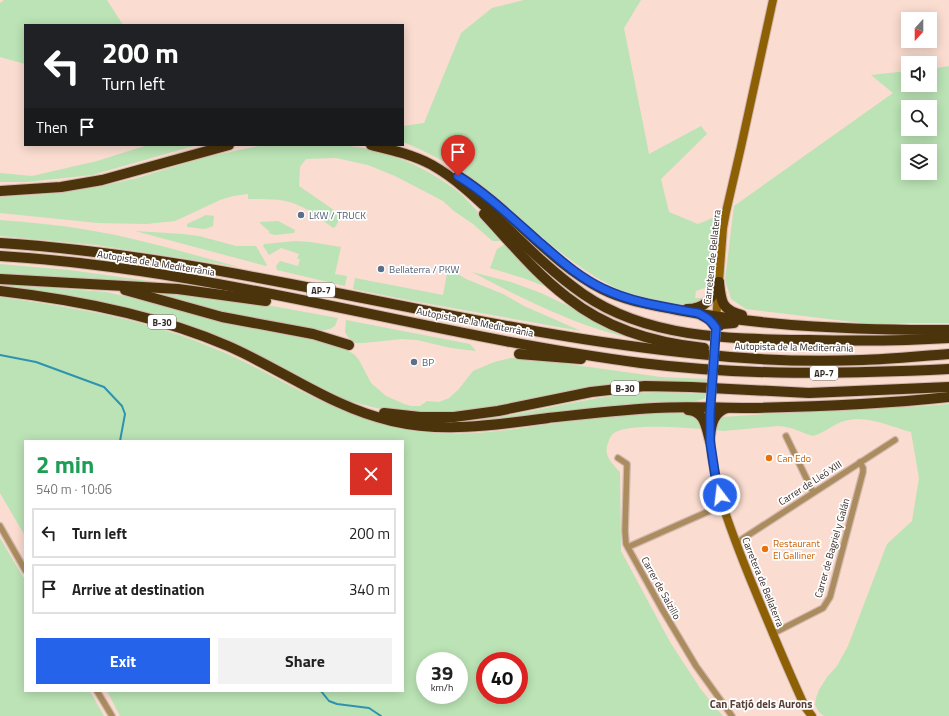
<!DOCTYPE html>
<html lang="en">
<head>
<meta charset="utf-8">
<style>
	:root { --surface:#fff; --page:#f2f2f2; --text:#222; --muted:#767676; --line:#e0e0e0; --accent:#2563eb }
	body { margin:0; font-family:"Titillium Web",sans-serif; background:var(--page); color:var(--text); height:100vh; display:flex; flex-direction:column; font-size:15px; white-space:nowrap }
	* { box-sizing:border-box; margin:0 }
	p { font-size:13px; color:var(--muted) }
	.icon { flex:none; width:22px; height:22px; fill:none; stroke:currentColor; stroke-width:2; stroke-linecap:round; stroke-linejoin:round }
	.map { position:relative; flex:1; overflow:hidden }
	.side { position:absolute; left:24px; top:440px; width:380px; height:252px; display:flex; flex-direction:column; background:var(--surface); border-radius:0px; box-shadow:0 2px 10px #0003 }
	.side>* { flex:none }
	.top-card { position:absolute; left:24px; top:24px; width:380px; height:122px; border-radius:0px; box-shadow:0 2px 10px #0003; background:#202124; color:#fff; overflow:hidden }
	.needle { width:26px; rotate:201deg }
	.fabs { position:absolute; left:901px; top:12px; display:grid; gap:8px }
	.fabs a { display:grid; place-items:center; width:36px; height:36px; border-radius:0px; background:var(--surface); box-shadow:0 2px 10px #0003; font-size:20px }
	.speed { position:absolute; left:416px; top:652px; display:flex; gap:8px; font-size:20px; font-weight:700; text-align:center }
	.speed>* { display:grid; place-content:center; width:52px; height:52px; border-radius:50%; background:var(--surface); box-shadow:0 2px 10px #0003; line-height:1 }
	.speed small { font-size:10px; font-weight:400 }
	.speed .limit { border:6px solid #d22; background:#fff; color:#111 }
	.pin { position:absolute; display:grid; place-items:center; width:34px; height:34px; color:#fff; margin:-41px -17px; border-radius:50% 50% 50% 0; rotate:-45deg; box-shadow:0 0 4px #0007 }
	.pin .icon { rotate:45deg }
	.me { position:absolute; width:44px; margin:-22px; rotate:345deg; stroke-linejoin:round; filter:drop-shadow(0 0 3px #0008) }
	.turn { display:flex; align-items:center; gap:14px; height:84px; padding:0 12px; font-size:18px }
	.turn .icon { width:52px; height:52px; stroke-width:2.5 }
	.turn b { display:block; font-size:28px; line-height:34px }
	.then { display:flex; align-items:center; height:38px; padding:0 12px; background:#0003; gap:8px; font-size:15px }
	.round { display:grid; place-items:center; flex:none; width:42px; height:42px; border-radius:0px; background:var(--page) }
	.overview { display:flex; align-items:center; justify-content:space-between; height:68px; padding:0 12px }
	h1 { font-size:24px; font-weight:700; line-height:30px; color:#1e9e55 }
	.button { display:flex; gap:8px; margin-top:auto; padding:8px 12px }
	.button a { flex:1; height:46px; border-radius:0px; background:var(--accent); color:#fff; font-size:16px; font-weight:700; line-height:46px; text-align:center }
	.button a+a { background:var(--page); color:var(--text) }
	ul { padding:0; list-style:none }
	li { display:flex; align-items:center; gap:12px; height:50px; margin:0 8px 6px; padding:0 4px; border:2px solid var(--line); border-radius:0px }
	li div { flex:1 }
	li b { display:block; font-size:15px }
	li em { font-style:normal }
	.map>svg:first-child { display:block }
	.green { fill:#bbe3b5; fill-rule:evenodd }
	.lines { fill:none; stroke-linecap:round; stroke-linejoin:round }
	.stream { stroke:#2d93b0; stroke-width:2 }
	.street-casing { stroke:#d2b8ae; stroke-width:8 }
	.secondary-casing { stroke:#d2b8ae; stroke-width:10 }
	.highway-casing { stroke:#d2b8ae; stroke-width:12 }
	.street { stroke:#ab8c5f; stroke-width:5.5 }
	.secondary { stroke:#8e6005; stroke-width:8 }
	.highway { stroke:#4b330b; stroke-width:10 }
	.secondary-bridge-casing { stroke:#d2b8ae; stroke-width:10; stroke-linecap:butt }
	.secondary-bridge { stroke:#8e6005; stroke-width:8 }
	.route-casing { stroke:#184099; stroke-width:10 }
	.route { stroke:#2563eb; stroke-width:7 }
	.service-dot { fill:#5c6f8a; stroke:#fff; stroke-width:1.5 }
	.food-dot { fill:#e8710a; stroke:#fff; stroke-width:1.5 }
	.labels { text-anchor:middle; dominant-baseline:central; stroke-width:3.5; stroke-linejoin:round; paint-order:stroke }
	.shield { fill:#fff; stroke:#706866; stroke-width:1 }
	.shield-label { font-size:9px; font-weight:bold; fill:#332824 }
	.service-label { font-size:10px; fill:#4e5e75; stroke:#fff; text-anchor:start }
	.street-label { font-size:10px; fill:#332824; stroke:#fff }
	.food-label { font-size:10px; fill:#c56008; stroke:#fff; text-anchor:start }
	.neighbourhood-label { font-size:11px; font-weight:bold; fill:#563e35; stroke:#fff }
</style>
</head>
<body>
<div class="map">
<svg width="949" height="716" viewBox="0 0 949 716">
	<rect width="100%" height="100%" fill="#fadcd0"/>
	<g class="green">
		<path d="M4 0H107L123 25H25V64L0 57V3Z"/>
		<path d="M524 0H641L624 28 649 154 701 126 707 134 661 179 669 212 698 224 715 217 716 242 713 283 708 287 696 291 695 298H705C695 309 677 305 665 302 646 298 626 294 610 285 585 272 562 254 540 236 520 219 502 200 480 184 456 167 430 153 403 142V126L424 123 461 33 492 8Z"/>
		<path d="M949 66V323H862L746 309 731 299 725 280 734 206 893 93 871 75 908 71V85H930V69ZM908 107H930V129H908ZM908 151H930V173H908Z"/>
		<path d="M148 145H197L92 175 26 182H0V173L32 176 97 161Z"/>
		<path d="M263 145C288 145 318 143 342 145 386 149 428 167 462 195L546 284 544 286 523 278 490 268 497 249 505 244 502 241H493L490 239 473 224 454 211 443 201 395 176 368 165 336 158 306 159 300 167 299 186 341 215 336 226 333 228C317 215 301 203 280 200 270 199 259 199 248 199V194L233 196 220 200 175 221 146 224 98 223 0 213V197L47 194 102 186 137 178 206 157Z"/>
		<path d="M206 215 214 216 213 226 205 229 187 227V224Z"/>
		<path d="M0 220C29 222 59 225 88 230 139 238 189 254 239 267L96 245 0 236Z"/>
		<path d="M278 221 295 230 294 233 275 235 268 233 270 232 260 223V222Z"/>
		<path d="M135 231 183 234 199 236 236 246H256L267 265 266 266Z"/>
		<path d="M296 241 310 242 341 247 335 274 347 276 345 286 277 270 276 266 280 261 298 266 300 259H297L299 254 281 248 269 255 263 246 264 244Z"/>
		<path d="M0 264 69 270 187 286 0 275Z"/>
		<path d="M448 268 466 279 503 294 524 306 581 331 413 301 353 289 355 278 443 295Z"/>
		<path d="M472 272 511 282 541 293 631 336 630 338C574 325 523 299 472 272Z"/>
		<path d="M0 284 106 292 306 336 347 350 355 355 359 360 371 383 386 396 404 404 411 406H420L427 401 439 402 449 398 458 390 473 371 494 362 511 358 539 360 661 377 708 379 707 383 665 381 614 384 568 391 495 407 443 414 388 411 345 400 198 330 0 287Z"/>
		<path d="M150 292 180 294 244 301 338 318 335 326 330 329 315 332 242 319Z"/>
		<path d="M0 297C76 308 147 319 218 350 255 365 289 387 326 403 356 417 387 427 419 431 471 438 521 428 571 421 595 418 619 416 644 414 660 414 682 410 698 418L703 429C685 428 622 422 612 435 610 437 609 440 608 443 603 456 612 463 620 472L621 551 670 642 700 688 714 706 723 716H120L107 691H403V441H25V536L0 493ZM425 661H459V695H425ZM485 661H519V695H485Z"/>
		<path d="M346 320 470 344 476 351 451 348 417 340 402 339 364 343H356L348 337 345 332Z"/>
		<path d="M658 392 707 394 705 397 706 398 696 401 644 403 526 418 460 422C528 416 590 394 658 392Z"/>
		<path d="M949 404V716H824L819 712 815 705 816 698 819 690 827 677 837 666 848 646 887 544 912 521 919 478 911 432C888 426 865 413 841 422 831 426 824 433 813 436 799 432 794 427 778 426L723 431 715 430 722 417 842 409 926 406Z"/>
		<path d="M0 538 25 580V691H90L104 716H0Z"/>
	</g>
	<g class="lines">
		<g class="stream">
			<path d="M0 355 36 362 104 387 122 406 125 414 120 441"/>
			<path d="M321 691 329 701 337 704 369 708 381 716"/>
		</g>
		<defs>
			<g id="street">
				<path d="M786 436 813 492"/>
				<path d="M618 458 627 464 625 531 626 544 662 609 696 666 732 716"/>
				<path d="M0 526 25 570"/>
				<path d="M736 543 895 440"/>
				<path d="M628 547 723 505"/>
				<path d="M772 634 823 608 830 597 863 472V468L860 462"/>
				<path d="M97 691 112 716"/>
			</g>
			<g id="secondary">
				<path d="M716 321 723 228 726 212 741 147 773 0"/>
				<path d="M711 397C710 412 708 427 710 442 714 489 732 533 749 576 767 620 785 663 805 707L812 716"/>
			</g>
			<g id="highway">
				<path d="M371 145C392 150 414 155 432 165 455 178 474 196 492 213 521 241 550 271 583 294 648 339 732 339 808 340 855 341 902 341 949 338"/>
				<path d="M460 177C510 209 549 262 602 289 626 301 652 305 678 310 767 327 858 330 949 330"/>
				<path d="M0 191 61 187 102 180 229 145"/>
				<path d="M484 214C511 243 536 274 568 298 607 329 654 343 704 348"/>
				<path d="M0 243C236 258 464 331 699 354 753 360 808 362 862 360 891 359 920 356 949 354"/>
				<path d="M0 256C217 269 426 335 641 363 744 376 846 374 949 369"/>
				<path d="M0 279 178 289 266 301"/>
				<path d="M719 282C721 301 721 310 742 315"/>
				<path d="M125 290 222 317 313 334 349 345"/>
				<path d="M0 291C78 300 156 315 228 346 283 370 333 408 392 421 444 433 496 425 548 418 584 414 619 410 655 408 686 406 717 408 748 408 814 407 883 404 949 397"/>
				<path d="M687 309C706 309 712 298 719 282"/>
				<path d="M701 315 710 320 716 328 722 324 734 323"/>
				<path d="M519 354 581 359"/>
				<path d="M688 410C705 411 706 427 710 441"/>
				<path d="M384 413 420 417H454L498 411 591 392 645 386 691 387 809 393 949 387"/>
				<path d="M710 437C711 424 714 412 727 408"/>
			</g>
		</defs>
		<use href="#street" class="street-casing"/>
		<use href="#secondary" class="secondary-casing"/>
		<use href="#highway" class="highway-casing"/>
		<use href="#street" class="street"/>
		<use href="#secondary" class="secondary"/>
		<use href="#highway" class="highway"/>
		<defs>
			<path id="secondary-bridge" d="M711 397 716 328"/>
		</defs>
		<use href="#secondary-bridge" class="secondary-bridge-casing"/>
		<use href="#secondary-bridge" class="secondary-bridge"/>
	</g>
	<g class="lines">
		<defs>
			<path id="route" d="M458 176C487 194 512 218 538 241 558 258 579 278 604 289 633 303 666 307 698 313 706 317 711 320 716 328L710 414V441L715 474 720 495"/>
		</defs>
		<use href="#route" class="route-casing"/>
		<use href="#route" class="route"/>
	</g>
	<g class="service-dot">
		<circle cx="301" cy="215" r="4"/>
		<circle cx="381" cy="269" r="4"/>
		<circle cx="414" cy="362" r="4"/>
	</g>
	<g class="food-dot">
		<circle cx="769" cy="458" r="4"/>
		<circle cx="765" cy="549" r="4"/>
	</g>
	<g class="labels">
		<g class="shield">
			<rect x="307" y="283" width="28" height="14" rx="3"/>
			<rect x="148" y="315" width="28" height="14" rx="3"/>
			<rect x="810" y="366" width="28" height="14" rx="3"/>
			<rect x="611" y="381" width="28" height="14" rx="3"/>
		</g>
		<g class="shield-label">
			<text x="321" y="290">AP-7</text>
			<text x="162" y="322">B-30</text>
			<text x="824" y="373">AP-7</text>
			<text x="625" y="388">B-30</text>
		</g>
		<g class="service-label">
			<text x="309" y="215">LKW / TRUCK</text>
			<text x="389" y="269">Bellaterra / PKW</text>
			<text x="422" y="362">BP</text>
		</g>
		<g class="street-label">
			<text transform="translate(712 257) rotate(-84)">Carretera de Bellaterra</text>
			<text transform="translate(156 263) rotate(9)">Autopista de la Mediterrània</text>
			<text transform="translate(475 322) rotate(11)">Autopista de la Mediterrània</text>
			<text transform="translate(794 347) rotate(1)">Autopista de la Mediterrània</text>
			<text transform="translate(810 483) rotate(-33)">Carrer de Lleó XIII</text>
			<text transform="translate(832 548) rotate(-74)">Carrer de Bagriel y Galán</text>
			<text transform="translate(763 582) rotate(68)">Carretera de Bellaterra</text>
			<text transform="translate(661 588) rotate(61)">Carrer de Salzillo</text>
		</g>
		<g class="food-label">
			<text x="777" y="458">Can Edo</text>
			<text x="773" y="543">Restaurant<tspan x="773" dy="12">El Galliner</tspan></text>
		</g>
		<g class="neighbourhood-label">
			<text x="761" y="704">Can Fatjó dels Aurons</text>
		</g>
	</g>
</svg>
<div class="fabs">
<a><svg class="needle" viewBox="-14 -14 28 28"><path d="M0-13l5 13h-10z" fill="#e53935"/><path d="M0 13l5-13h-10z" fill="#767676"/></svg></a>
<a><svg class="icon" aria-label="sound" viewBox="0 0 24 24"><path d="M4 9h4l5-4v14l-5-4H4zM17 9q2 3 0 6"/></svg></a>
<a><svg class="icon" aria-label="search" viewBox="0 0 24 24"><circle cx="10" cy="10" r="6"/><path d="M15 15l6 6"/></svg></a>
<a><svg class="icon" aria-label="layers" viewBox="0 0 24 24"><path d="M12 4l9 5-9 5-9-5zM3 14l9 5 9-5"/></svg></a>
</div>
<div class="speed"><div>39<small>km/h</small></div><div class="limit">40</div></div>
<div class="pin" style="left:458px;top:176px;background:#d93025"><svg class="icon" aria-label="arrive" viewBox="0 0 24 24"><path d="M6 21V4h12l-3 4 3 4H6"/></svg></div>
<svg class="me" style="left:720px;top:495px" viewBox="-20 -20 40 40"><circle r="17" fill="#2563eb" stroke="#fff" stroke-width="3"/><path d="M0-11L8 9 0 5-8 9z" fill="#fff"/></svg>
<div class="top-card">
<div class="turn"><svg class="icon" aria-label="left" viewBox="0 0 24 24"><path d="M17 20v-9H6M10 6l-5 5 5 5"/></svg><div><b>200 m</b>Turn left</div></div>
<div class="then">Then<svg class="icon" aria-label="arrive" viewBox="0 0 24 24"><path d="M6 21V4h12l-3 4 3 4H6"/></svg></div>
</div>
<section class="side">
<div class="overview"><div><h1>2 min</h1><p>540 m · 10:06</p></div><a class="round" style="background:#d93025;color:#fff"><svg class="icon" aria-label="close" viewBox="0 0 24 24"><path d="M6 6l12 12M18 6L6 18"/></svg></a></div>
<ul>
<li><svg class="icon" aria-label="left" viewBox="0 0 24 24"><path d="M17 20v-9H6M10 6l-5 5 5 5"/></svg><div><b>Turn left</b></div><em>200 m</em></li>
<li><svg class="icon" aria-label="arrive" viewBox="0 0 24 24"><path d="M6 21V4h12l-3 4 3 4H6"/></svg><div><b>Arrive at destination</b></div><em>340 m</em></li>
</ul>
<div class="button"><a>Exit</a><a>Share</a></div>
</section>
</div>
</body>
</html>
